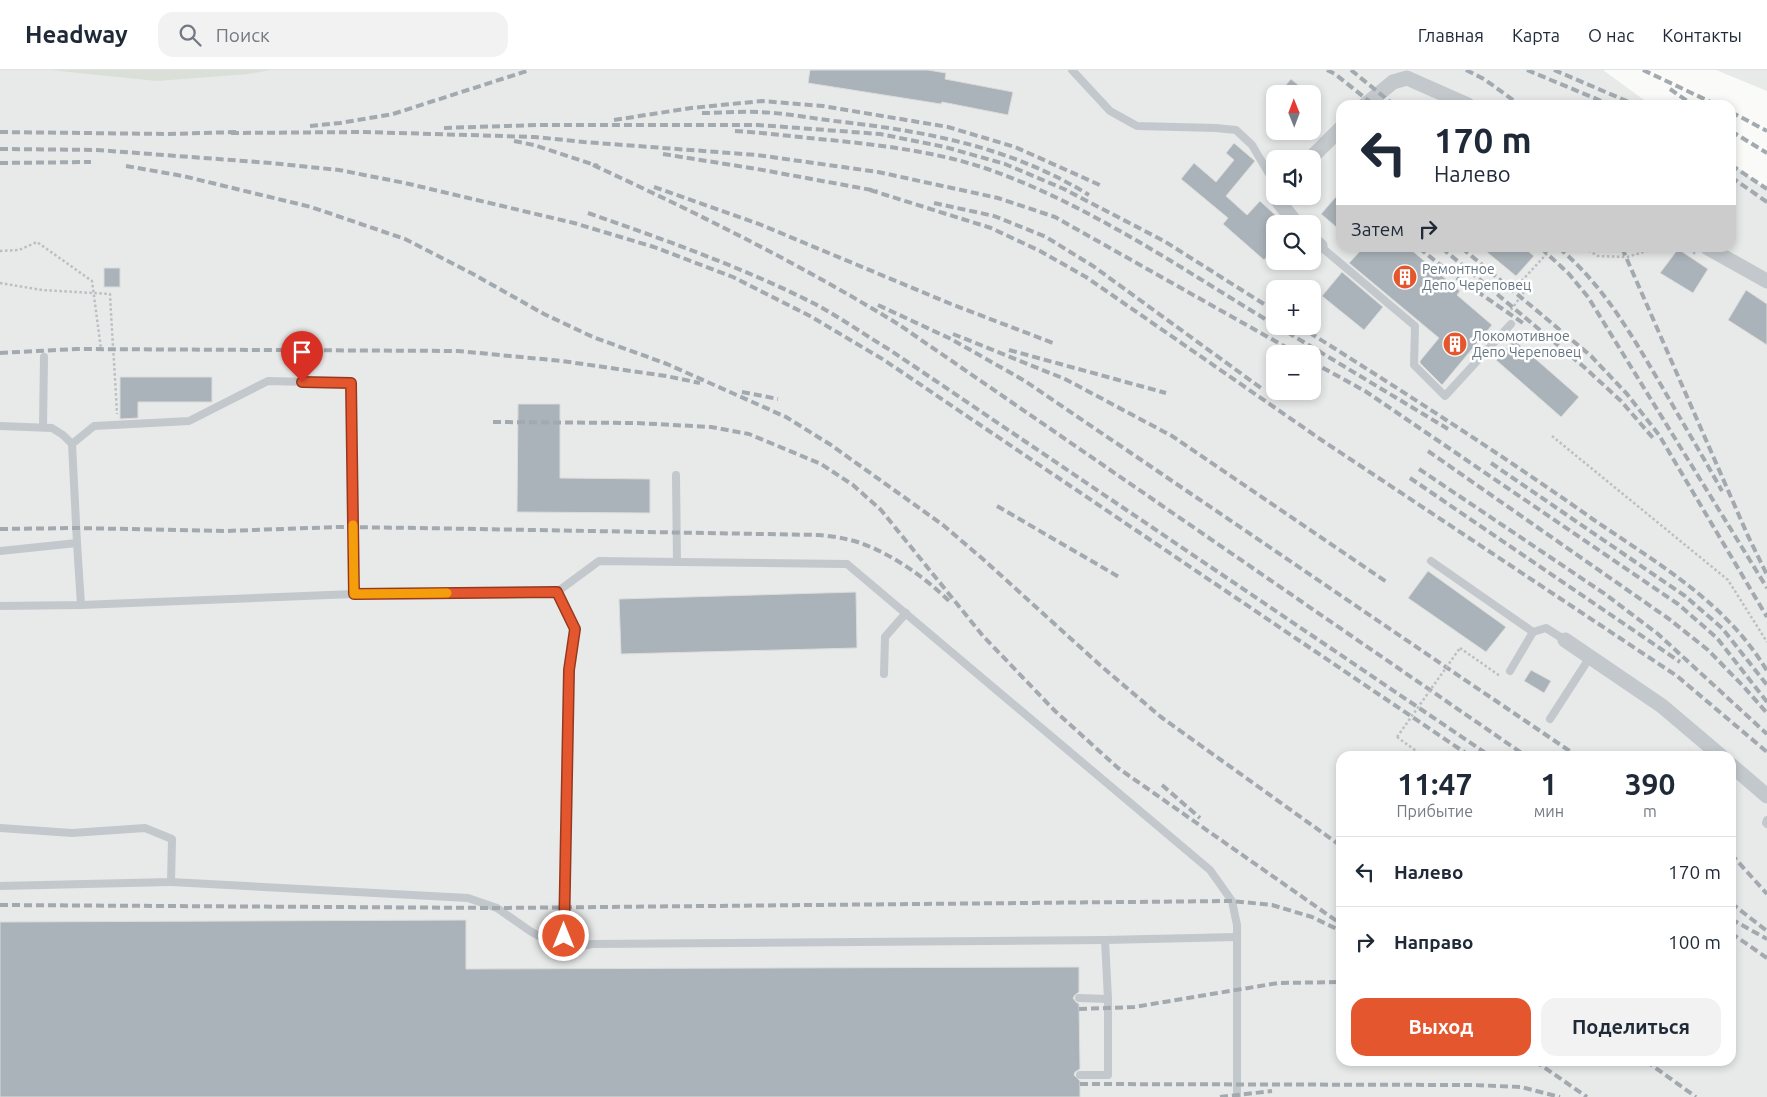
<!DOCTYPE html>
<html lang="ru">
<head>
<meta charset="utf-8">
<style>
	:root { --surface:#fff; --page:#f2f2f3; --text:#1f2937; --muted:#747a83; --line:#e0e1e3; --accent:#e4572e }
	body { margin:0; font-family:Ubuntu,sans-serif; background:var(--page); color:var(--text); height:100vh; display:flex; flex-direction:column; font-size:19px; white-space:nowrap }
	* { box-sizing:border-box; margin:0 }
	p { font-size:16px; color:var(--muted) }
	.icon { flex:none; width:28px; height:28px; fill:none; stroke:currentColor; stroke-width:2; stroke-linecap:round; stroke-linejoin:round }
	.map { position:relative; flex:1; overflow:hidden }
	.panel { position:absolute; left:1336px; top:681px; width:400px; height:315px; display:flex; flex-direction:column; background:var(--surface); border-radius:15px; box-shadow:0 2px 8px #0003 }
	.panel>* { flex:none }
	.banner { position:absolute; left:1336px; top:30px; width:400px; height:152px; border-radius:15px; box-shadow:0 2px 8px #0003; background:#fff; color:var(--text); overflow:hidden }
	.needle { width:32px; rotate:359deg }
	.fabs { position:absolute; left:1266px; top:15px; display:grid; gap:10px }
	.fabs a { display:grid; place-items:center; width:55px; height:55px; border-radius:10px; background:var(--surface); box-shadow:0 2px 8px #0003; font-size:25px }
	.pin { position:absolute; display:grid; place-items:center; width:42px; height:42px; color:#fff; margin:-51px -21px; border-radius:50% 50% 50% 0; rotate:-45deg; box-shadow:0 0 5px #0007 }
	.pin .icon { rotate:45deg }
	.me { position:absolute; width:55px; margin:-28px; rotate:0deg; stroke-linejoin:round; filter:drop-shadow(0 0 4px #0008) }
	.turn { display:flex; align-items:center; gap:18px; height:105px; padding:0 15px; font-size:22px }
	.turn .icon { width:65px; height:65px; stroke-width:2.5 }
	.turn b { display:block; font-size:35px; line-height:42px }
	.then { display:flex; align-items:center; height:48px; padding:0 15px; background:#0003; gap:10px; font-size:19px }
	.eta { display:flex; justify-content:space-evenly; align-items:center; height:85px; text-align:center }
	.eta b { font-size:30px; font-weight:700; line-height:35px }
	.button { display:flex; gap:10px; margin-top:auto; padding:10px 15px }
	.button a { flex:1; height:58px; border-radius:15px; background:var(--accent); color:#fff; font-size:20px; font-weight:700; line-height:58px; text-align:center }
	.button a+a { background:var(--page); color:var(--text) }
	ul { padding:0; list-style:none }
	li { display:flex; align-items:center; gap:15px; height:70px; padding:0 15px; border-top:1px solid var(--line) }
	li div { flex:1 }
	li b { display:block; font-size:19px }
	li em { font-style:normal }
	header { display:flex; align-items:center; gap:30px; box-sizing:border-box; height:70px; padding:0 25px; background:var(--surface); border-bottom:1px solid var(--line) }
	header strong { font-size:24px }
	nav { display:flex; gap:28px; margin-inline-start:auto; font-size:18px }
	.search { width:350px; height:45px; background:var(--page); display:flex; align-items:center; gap:12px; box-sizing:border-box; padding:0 18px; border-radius:15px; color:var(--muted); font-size:19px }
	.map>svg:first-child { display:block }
	.built { fill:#e8e9e9; fill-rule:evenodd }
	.green { fill:#dadfd7 }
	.building { fill:#aab3b9; stroke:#dcdcda }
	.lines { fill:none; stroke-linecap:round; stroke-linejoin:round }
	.path { stroke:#bbbfc2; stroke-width:2.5; stroke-dasharray:2.5 2.5; stroke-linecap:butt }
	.service { stroke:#c3c8cc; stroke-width:8 }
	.minor { stroke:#c3c8cc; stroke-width:15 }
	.rail { stroke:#a2aab0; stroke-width:4; stroke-dasharray:8 4; stroke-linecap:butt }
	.path-bridge { stroke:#bbbfc2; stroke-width:2.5; stroke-dasharray:2.5 2.5; stroke-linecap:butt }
	.route-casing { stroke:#94391e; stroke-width:12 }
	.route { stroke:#e4572e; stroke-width:9 }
	.slow { stroke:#f59e0b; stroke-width:9 }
	.labels { text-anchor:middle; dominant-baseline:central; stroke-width:5; stroke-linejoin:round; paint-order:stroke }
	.poi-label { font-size:14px; fill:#657683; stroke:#fff; text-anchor:start }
</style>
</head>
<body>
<header>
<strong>Headway</strong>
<div class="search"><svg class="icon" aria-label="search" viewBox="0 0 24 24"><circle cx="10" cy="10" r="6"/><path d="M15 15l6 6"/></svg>Поиск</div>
<nav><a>Главная</a><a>Карта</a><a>О нас</a><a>Контакты</a></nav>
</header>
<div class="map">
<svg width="1767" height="1027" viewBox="0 0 1767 1027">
	<rect width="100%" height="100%" fill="#fafaf8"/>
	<g class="built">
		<path d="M0 0H1603L1651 35H1341V178H1731V93L1767 120V1027H0ZM1275 24H1312V61H1275ZM1275 89H1312V126H1275ZM1275 154H1312V191H1275ZM1275 219H1312V256H1275ZM1275 284H1312V321H1275ZM1341 686H1731V991H1341Z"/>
		<path d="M1716 0H1767V21Z"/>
	</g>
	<path class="green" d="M50 0H270L248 4 157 11Z"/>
	<g class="building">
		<path d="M810 0H928L946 3 945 9 1013 22 1008 45 942 32 941 34 808 13Z"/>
		<path d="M1291 9 1309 24H1278Z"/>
		<path d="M1234 73 1255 91 1226 126 1247 145 1260 131 1285 154H1275V178L1264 190 1223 154 1228 148 1181 109 1194 93 1216 112 1234 90 1226 83Z"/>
		<path d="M1341 121V161L1321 144Z"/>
		<path d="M1363 178H1409L1460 221 1457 225 1492 255 1442 315 1420 293V291L1439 268 1349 193Z"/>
		<path d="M1482 178H1524L1534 186 1516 206Z"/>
		<path d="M1678 179 1708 199 1693 223 1660 203Z"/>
		<rect x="104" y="198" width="16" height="19"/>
		<path d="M1342 202 1383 237 1364 260 1322 226Z"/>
		<path d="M1746 220 1767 234V275L1728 250Z"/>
		<path d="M1514 270 1579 327 1561 347 1496 290Z"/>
		<path d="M120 307H212V332H138V348L120 349Z"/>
		<path d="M518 334H560V408L650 409V443L517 442Z"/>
		<path d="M1428 501 1506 557 1486 582 1408 528Z"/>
		<path d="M856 522 857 578 621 584 619 529Z"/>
		<path d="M1531 600 1551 611 1544 623 1524 611Z"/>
		<path d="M466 850V899L1079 897V922L1075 925 1073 928 1076 932 1079 934 1080 999 1075 1002 1074 1005 1080 1011V1027H0V852Z"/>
	</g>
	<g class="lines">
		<g class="path">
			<path d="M1584 178 1598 186 1627 187 1657 178"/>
			<path d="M1684 178 1696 184"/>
			<path d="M0 181 19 180 37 172 92 211 101 279"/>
			<path d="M0 213 42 220 110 224C112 264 115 304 117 344"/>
			<path d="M1508 244 1524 222 1516 217 1552 178"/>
			<path d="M1552 366 1728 510 1767 572"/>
			<path d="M1460 578 1500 606"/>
			<path d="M1397 667 1423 686"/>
		</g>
		<g class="service">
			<path d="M1072 0 1110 41 1137 56 1216 58 1236 60 1252 75 1275 114"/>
			<path d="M1320 176 1415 256 1414 295 1445 326 1511 254"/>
			<path d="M0 356 52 358 63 365 72 374"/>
			<path d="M43 357 44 287"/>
			<path d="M676 405 677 492"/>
			<path d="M77 473 81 535"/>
			<path d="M0 481 77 473 72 374 94 356 189 351 268 311 351 313 354 524"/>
			<path d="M1431 491 1533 562 1546 558 1565 570"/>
			<path d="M557 522 575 559 569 600 564 880"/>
			<path d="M0 536 81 535 354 524 557 522 599 491 847 494 1210 800 1232 831 1237 855V1027"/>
			<path d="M1510 601 1533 562"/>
			<path d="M884 604 885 567 906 543"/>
			<path d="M1550 649 1590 587"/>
			<path d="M1767 750 1766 753 1767 754"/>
			<path d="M0 758 72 763 145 758 172 769 171 812 0 816"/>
			<path d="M171 812 468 828 497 838 530 861 564 880 592 874 1105 870 1237 867"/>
			<path d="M1079 928 1108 929 1105 870"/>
			<path d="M1080 1005H1108V929"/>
		</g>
		<g class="minor">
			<path d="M1365 35 1393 12 1407 8 1468 35"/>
			<path d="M1310 89 1341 58"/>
			<path d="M1279 126V132L1297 154"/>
			<path d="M1312 169 1320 176"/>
			<path d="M1708 178 1767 211"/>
			<path d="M1565 570 1662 636 1721 686"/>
			<path d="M1731 695 1767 726"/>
		</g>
		<g class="rail">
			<path d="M1327 0 1335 4 1374 35"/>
			<path d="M1351 0 1394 35"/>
			<path d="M1466 0 1484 9 1520 35"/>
			<path d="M1527 0 1611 35"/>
			<path d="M1554 0 1636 35"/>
			<path d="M1643 0 1717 35"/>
			<path d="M1670 19 1693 35"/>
			<path d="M1731 42 1767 61"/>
			<path d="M702 43C721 43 741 41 759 42 787 43 815 49 843 52 930 62 1013 78 1089 125"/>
			<path d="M614 50 691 38 762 31 823 36 948 57 1015 77 1102 116"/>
			<path d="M310 56 340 53 393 44 530 0"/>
			<path d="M444 58 539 55H758L880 64 945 77 1005 94 1064 119 1164 171 1275 241"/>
			<path d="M735 61C767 63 798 67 830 70 888 76 948 83 1004 105 1100 142 1187 202 1275 255"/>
			<path d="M1731 61 1767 83"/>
			<path d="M0 62 168 64 237 62"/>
			<path d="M231 63 365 62 535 67 584 72 757 85 878 102 998 128 1055 147 1298 284"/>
			<path d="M514 71 534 75 598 96"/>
			<path d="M0 79 97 80 271 93 339 100 405 113 574 153 654 177 733 207 810 246 884 290 1470 686"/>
			<path d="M663 84 757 99 877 121"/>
			<path d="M0 93 91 92"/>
			<path d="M593 95C697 143 800 194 898 254L1526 686"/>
			<path d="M1731 95 1767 119"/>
			<path d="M126 96 183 106 311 137 405 169 473 204 544 244 593 267 667 294 786 347 831 375 943 455 984 490 1101 596 1161 647 1341 776"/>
			<path d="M1731 107 1767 132"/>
			<path d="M654 117 759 154 951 234 1053 273"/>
			<path d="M870 120 991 158 1040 181 1086 207 1323 371 1677 606 1767 682"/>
			<path d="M934 133 994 146 1046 167 1093 196 1261 318"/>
			<path d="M588 143C665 170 742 197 815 234 841 248 865 265 890 280L1490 686"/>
			<path d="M1419 178 1453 205 1523 253"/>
			<path d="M1442 178 1584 297 1621 331 1653 368"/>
			<path d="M1462 178 1591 286 1627 324 1659 365 1767 547"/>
			<path d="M1541 178 1569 204 1588 227 1767 518"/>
			<path d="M1559 178C1604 216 1631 264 1661 315 1681 350 1702 385 1722 421"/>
			<path d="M1622 178 1748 466 1767 505"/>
			<path d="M878 235 951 269 1025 311 1577 686"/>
			<path d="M1277 256 1448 359"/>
			<path d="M1299 256C1399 319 1498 382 1594 450 1657 493 1727 533 1767 601"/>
			<path d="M953 264 1065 309 1172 366 1388 513"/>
			<path d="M1009 280 1166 323"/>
			<path d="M0 283 76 279 458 281 562 291 666 306 700 313"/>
			<path d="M1312 292 1365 321 1678 534 1717 568 1767 632"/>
			<path d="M742 322 778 329"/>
			<path d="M493 352 636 353 711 357 749 364 821 394 853 415 881 440 983 566 1055 641 1118 698 1341 854"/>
			<path d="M1428 381 1669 549 1708 580 1744 617 1767 643"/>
			<path d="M1491 393 1685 526 1722 558 1767 615"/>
			<path d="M1419 399 1605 524 1658 564 1767 664"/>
			<path d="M1410 408 1680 592"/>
			<path d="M997 436 1119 507"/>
			<path d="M0 459 77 458 225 461 338 457 420 458 819 465C828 466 838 467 846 469 881 476 924 506 949 531"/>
			<path d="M1162 715 1200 748"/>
			<path d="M1731 784 1767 824"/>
			<path d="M1731 833 1767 861"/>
			<path d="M0 835 497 838 1232 831 1272 835 1312 847 1341 861"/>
			<path d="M1731 849 1767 869"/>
			<path d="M1731 863 1767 888"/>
			<path d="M1079 939 1134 937 1278 913 1341 912"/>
			<path d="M1535 991 1587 1027"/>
			<path d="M1646 991 1696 1027"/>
			<path d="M1080 1014 1473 1015 1521 1017 1560 1027"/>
			<path d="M1220 1027 1272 1021"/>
		</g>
		<path class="path-bridge" d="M1397 667 1460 578"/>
	</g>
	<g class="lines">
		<defs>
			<path id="route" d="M302 312 351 313 354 524 557 522 575 559 569 600 564 866"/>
		</defs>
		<use href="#route" class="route-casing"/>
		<use href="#route" class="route"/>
		<path class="slow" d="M353 455 354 524 447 523"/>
	</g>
	<defs>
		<symbol id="building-disc" viewBox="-11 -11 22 22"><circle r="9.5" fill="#e4572e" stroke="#fff"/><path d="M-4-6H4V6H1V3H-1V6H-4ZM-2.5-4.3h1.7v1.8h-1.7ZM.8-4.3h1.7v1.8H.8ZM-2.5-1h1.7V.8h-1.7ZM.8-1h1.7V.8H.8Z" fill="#fff"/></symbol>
	</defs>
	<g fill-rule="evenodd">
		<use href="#building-disc" x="1391" y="193" width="28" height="28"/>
		<use href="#building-disc" x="1441" y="260" width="28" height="28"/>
	</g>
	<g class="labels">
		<g class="poi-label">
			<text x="1422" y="199">Ремонтное<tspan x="1422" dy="16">Депо Череповец</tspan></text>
			<text x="1472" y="266">Локомотивное<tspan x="1472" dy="16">Депо Череповец</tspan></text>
		</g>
	</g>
</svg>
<div class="fabs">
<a><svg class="needle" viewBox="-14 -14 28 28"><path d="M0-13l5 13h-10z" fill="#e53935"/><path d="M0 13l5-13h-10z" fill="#747a83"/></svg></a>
<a><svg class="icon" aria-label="sound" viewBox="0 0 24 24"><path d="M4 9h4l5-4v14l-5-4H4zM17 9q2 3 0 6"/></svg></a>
<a><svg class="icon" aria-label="search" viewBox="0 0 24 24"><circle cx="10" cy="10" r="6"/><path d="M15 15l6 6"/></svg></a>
<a>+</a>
<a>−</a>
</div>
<div class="pin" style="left:302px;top:312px;background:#d93025"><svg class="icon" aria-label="arrive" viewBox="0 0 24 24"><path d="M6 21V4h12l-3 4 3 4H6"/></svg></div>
<svg class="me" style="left:564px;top:866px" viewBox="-20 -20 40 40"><circle r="17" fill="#e4572e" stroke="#fff" stroke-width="3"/><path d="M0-11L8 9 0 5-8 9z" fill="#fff"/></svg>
<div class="banner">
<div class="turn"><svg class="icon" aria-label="left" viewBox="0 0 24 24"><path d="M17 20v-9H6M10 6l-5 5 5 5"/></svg><div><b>170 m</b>Налево</div></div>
<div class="then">Затем<svg class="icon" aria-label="right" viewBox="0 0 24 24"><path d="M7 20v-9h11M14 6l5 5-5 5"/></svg></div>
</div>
<section class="panel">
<div class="eta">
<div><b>11:47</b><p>Прибытие</p></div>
<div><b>1</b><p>мин</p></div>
<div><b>390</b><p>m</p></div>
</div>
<ul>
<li><svg class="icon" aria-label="left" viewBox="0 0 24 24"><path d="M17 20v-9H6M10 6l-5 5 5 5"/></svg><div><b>Налево</b></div><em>170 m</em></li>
<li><svg class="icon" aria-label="right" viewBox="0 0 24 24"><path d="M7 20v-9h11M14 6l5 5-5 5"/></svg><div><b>Направо</b></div><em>100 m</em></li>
</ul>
<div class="button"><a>Выход</a><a>Поделиться</a></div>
</section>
</div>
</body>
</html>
